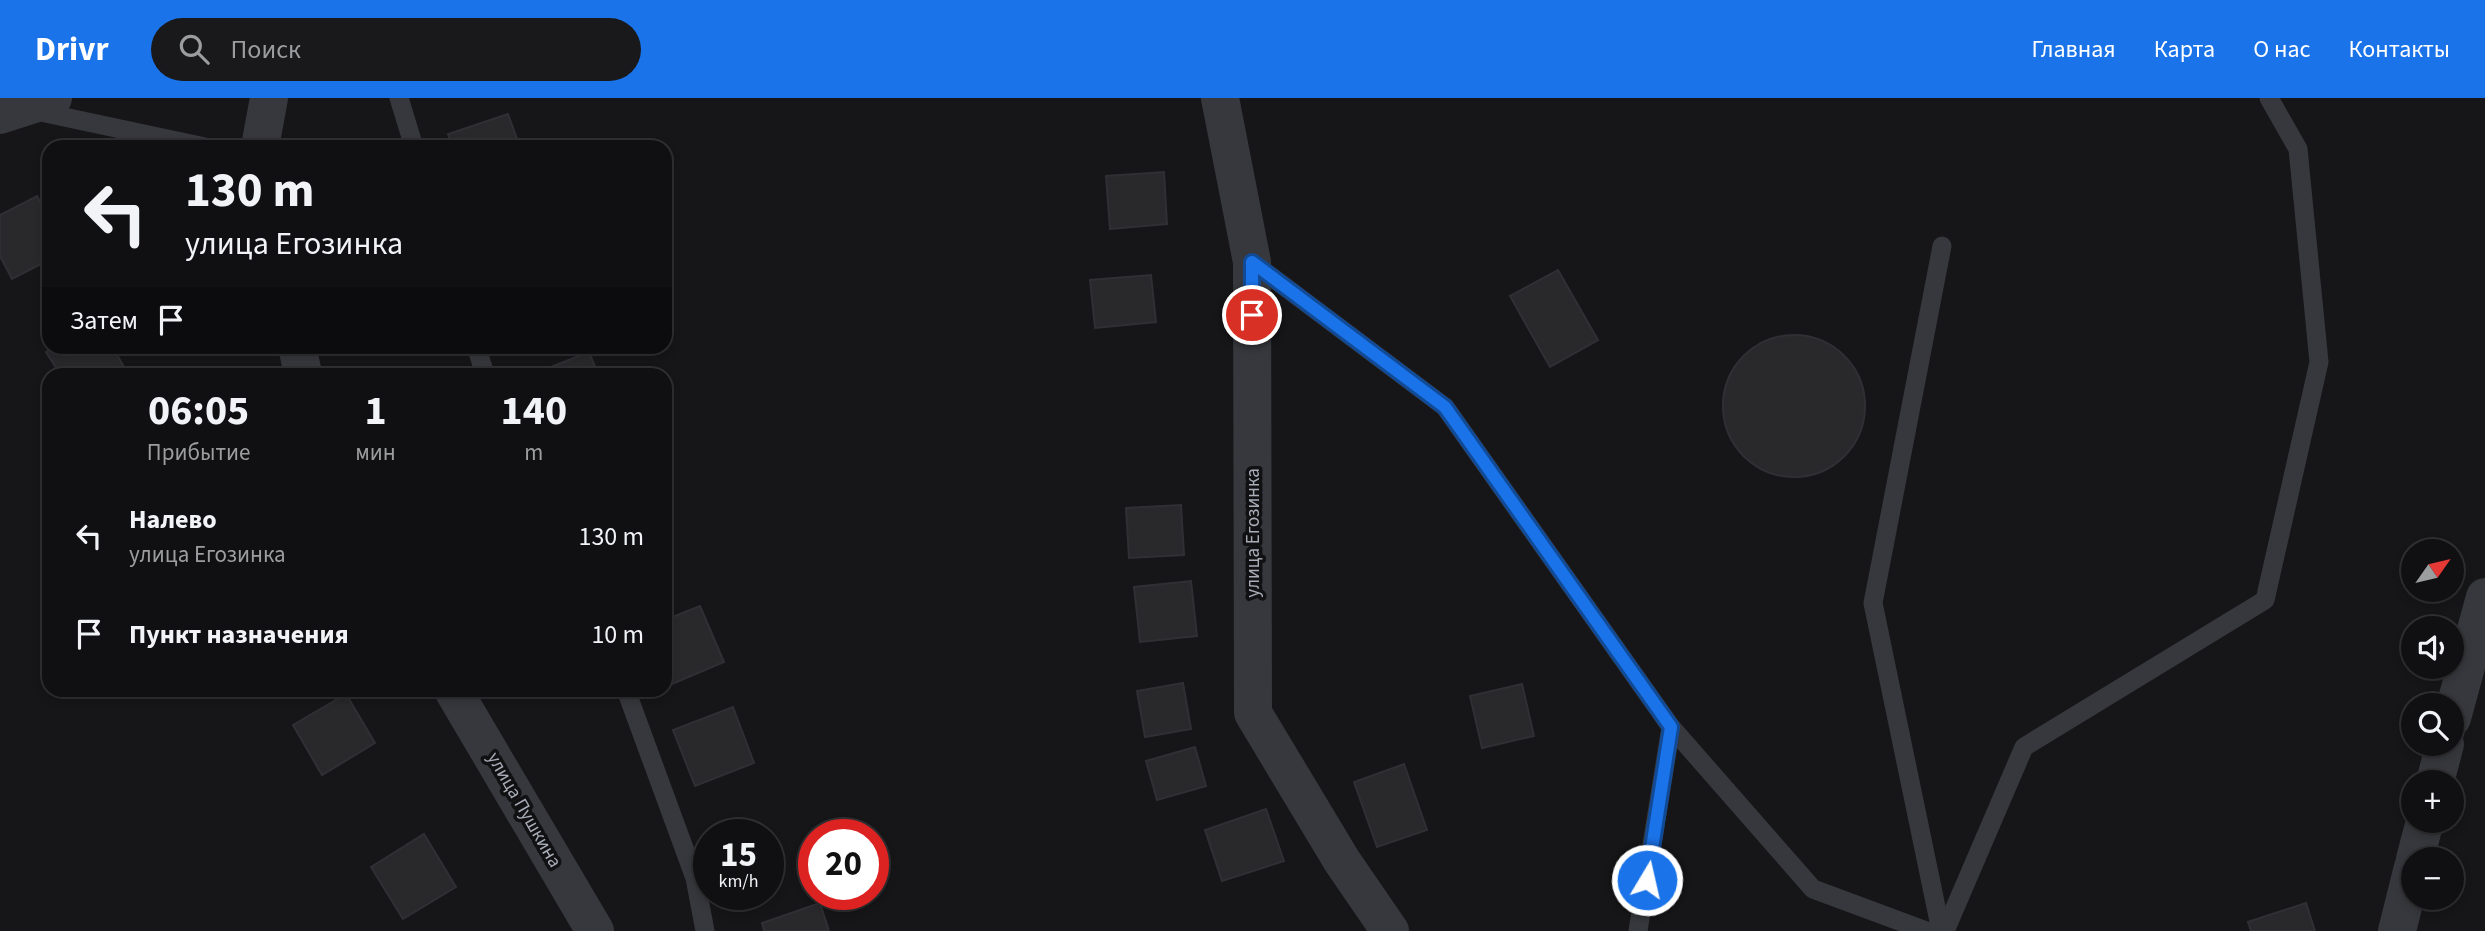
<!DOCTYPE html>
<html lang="ru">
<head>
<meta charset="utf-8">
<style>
	:root { --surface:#101012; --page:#19191b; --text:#f1f3f6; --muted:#9c9d9f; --line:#303032; --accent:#1a73e8 }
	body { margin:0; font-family:"Source Sans 3",sans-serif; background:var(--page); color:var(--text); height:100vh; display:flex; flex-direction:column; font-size:26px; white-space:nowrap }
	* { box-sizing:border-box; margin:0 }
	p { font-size:23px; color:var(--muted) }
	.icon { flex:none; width:38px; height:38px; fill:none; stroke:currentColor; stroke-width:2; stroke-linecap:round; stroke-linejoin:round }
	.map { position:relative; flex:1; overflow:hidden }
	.drawer { position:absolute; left:42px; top:270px; width:630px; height:329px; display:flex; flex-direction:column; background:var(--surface); border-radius:21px; box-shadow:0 4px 10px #0003,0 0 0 2px var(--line) }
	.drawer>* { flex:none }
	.banner { position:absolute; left:42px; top:42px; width:630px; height:214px; border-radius:21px; box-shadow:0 4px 10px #0003,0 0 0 2px var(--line); background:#101012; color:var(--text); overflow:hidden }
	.needle { width:46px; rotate:56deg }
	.buttons { position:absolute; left:2401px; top:441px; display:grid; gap:14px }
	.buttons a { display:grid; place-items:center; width:63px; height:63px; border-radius:50%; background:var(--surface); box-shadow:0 4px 10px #0003,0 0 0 2px var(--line); font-size:35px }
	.speed { position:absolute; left:693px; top:721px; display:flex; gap:14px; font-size:35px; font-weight:700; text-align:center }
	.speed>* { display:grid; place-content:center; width:91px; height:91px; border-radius:50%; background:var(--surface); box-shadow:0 4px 10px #0003,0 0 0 2px var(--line); line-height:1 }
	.speed small { font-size:18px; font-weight:400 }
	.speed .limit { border:10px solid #d22; background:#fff; color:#111 }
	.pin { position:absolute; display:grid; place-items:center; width:60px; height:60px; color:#fff; margin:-30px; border:4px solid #fff; border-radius:50%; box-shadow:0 2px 7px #0007 }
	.me { position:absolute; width:77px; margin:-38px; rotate:9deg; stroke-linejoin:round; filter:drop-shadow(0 0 5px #0008) }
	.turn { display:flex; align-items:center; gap:24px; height:147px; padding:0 28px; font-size:32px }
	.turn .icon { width:91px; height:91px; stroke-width:2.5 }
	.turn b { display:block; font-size:49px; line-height:60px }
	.then { display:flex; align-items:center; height:66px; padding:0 28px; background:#0003; gap:14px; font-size:26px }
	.eta { display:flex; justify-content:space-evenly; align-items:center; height:119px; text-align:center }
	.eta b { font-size:42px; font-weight:700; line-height:49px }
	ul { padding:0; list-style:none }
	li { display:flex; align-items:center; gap:21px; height:98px; padding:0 28px }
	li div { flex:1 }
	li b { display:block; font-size:26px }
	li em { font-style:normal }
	header { display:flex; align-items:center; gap:42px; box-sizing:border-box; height:98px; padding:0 35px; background:var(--accent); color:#fff }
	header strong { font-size:33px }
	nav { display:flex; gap:38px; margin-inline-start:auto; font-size:24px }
	.search { width:490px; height:63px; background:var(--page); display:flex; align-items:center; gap:18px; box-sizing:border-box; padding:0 24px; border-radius:38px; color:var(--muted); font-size:26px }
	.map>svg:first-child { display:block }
	.building { fill:#29292c; stroke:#303034; stroke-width:2 }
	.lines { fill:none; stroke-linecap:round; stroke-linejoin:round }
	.lane { stroke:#37383d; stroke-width:19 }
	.street { stroke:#37383d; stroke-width:38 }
	.route-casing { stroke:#114b97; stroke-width:18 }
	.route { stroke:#1a73e8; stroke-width:12 }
	.labels { text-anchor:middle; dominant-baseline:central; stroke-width:7; stroke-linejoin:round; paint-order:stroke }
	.street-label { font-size:19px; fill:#a8adb8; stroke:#111113 }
</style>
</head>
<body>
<header>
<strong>Drivr</strong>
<div class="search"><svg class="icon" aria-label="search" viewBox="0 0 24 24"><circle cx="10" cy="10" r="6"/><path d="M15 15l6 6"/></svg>Поиск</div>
<nav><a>Главная</a><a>Карта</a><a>О нас</a><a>Контакты</a></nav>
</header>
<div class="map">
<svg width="2485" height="833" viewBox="0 0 2485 833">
	<rect width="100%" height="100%" fill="#161618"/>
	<g class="building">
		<path d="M508 16 520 49H453L448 36Z"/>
		<path d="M1164 74 1167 126 1110 131 1106 78Z"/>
		<path d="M37 98 49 121V162L12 181 0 158V117Z"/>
		<path d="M1558 172 1598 242 1550 269 1510 198Z"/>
		<path d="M1151 177 1156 224 1095 230 1090 182Z"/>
		<circle cx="1794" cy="308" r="71"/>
		<path d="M55 248H112L128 276H60L46 254Z"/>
		<path d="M589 254 598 276H533Z"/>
		<path d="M1181 407 1184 457 1129 460 1126 410Z"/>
		<path d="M1191 483 1197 538 1140 544 1134 489Z"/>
		<path d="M700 508 724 564 665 589V522Z"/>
		<path d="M1183 585 1191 631 1145 639 1137 593Z"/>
		<path d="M1522 586 1534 638 1482 650 1470 598Z"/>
		<path d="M346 596 375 645 322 677 293 627Z"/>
		<path d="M733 609 754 665 695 688 673 632Z"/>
		<path d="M1195 649 1206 688 1157 702 1146 663Z"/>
		<path d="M1404 666 1427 732 1377 749 1354 684Z"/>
		<path d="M1266 711 1284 763 1222 783 1205 732Z"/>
		<path d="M424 736 456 789 403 821 371 769Z"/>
		<path d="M820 805 829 833H764L762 825Z"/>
		<path d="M2306 805 2315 833H2251L2248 824Z"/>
	</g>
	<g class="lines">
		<g class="lane">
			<path d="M399 0 414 49"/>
			<path d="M36 13 205 49"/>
			<path d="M1252 164 1445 309 1671 629 1813 791 1926 833"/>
			<path d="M476 248 485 276"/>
			<path d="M626 592 695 780 705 833"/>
			<path d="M1638 833 1671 629"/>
			<path d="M1941 833 1873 505 1942 148"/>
			<path d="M1945 833 2024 649 2265 502 2319 264 2298 51 2269 0"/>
		</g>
		<g class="street">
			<path d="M1220 0 1252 164 1253 615 1342 763 1390 833"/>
			<path d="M0 17 53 0"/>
			<path d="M260 49 269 0"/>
			<path d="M297 248 303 276"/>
			<path d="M453 592 595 833"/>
			<path d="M2452 620 2485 499"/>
			<path d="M2435 684 2445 646"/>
			<path d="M2415 761 2425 723"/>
			<path d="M2397 833 2413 769"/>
		</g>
	</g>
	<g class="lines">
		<defs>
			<path id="route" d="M1252 217V164L1445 309 1671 629 1647 782"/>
		</defs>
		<use href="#route" class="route-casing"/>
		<use href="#route" class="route"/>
	</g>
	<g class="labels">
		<g class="street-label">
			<text transform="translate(1253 435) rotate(-90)">улица Егозинка</text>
			<text transform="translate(524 712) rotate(60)">улица Пушкина</text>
		</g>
	</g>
</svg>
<div class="buttons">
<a><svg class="needle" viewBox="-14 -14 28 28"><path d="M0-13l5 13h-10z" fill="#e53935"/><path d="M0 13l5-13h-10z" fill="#9c9d9f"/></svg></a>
<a><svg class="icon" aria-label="sound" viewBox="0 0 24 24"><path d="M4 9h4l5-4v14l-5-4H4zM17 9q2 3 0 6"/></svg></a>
<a><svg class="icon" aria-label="search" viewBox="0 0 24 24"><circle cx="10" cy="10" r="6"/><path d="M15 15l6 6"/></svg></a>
<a>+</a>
<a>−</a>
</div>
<div class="speed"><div>15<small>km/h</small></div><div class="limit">20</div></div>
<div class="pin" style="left:1252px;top:217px;background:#d93025"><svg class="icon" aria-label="arrive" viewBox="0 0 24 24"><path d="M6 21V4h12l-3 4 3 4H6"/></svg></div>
<svg class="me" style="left:1647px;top:782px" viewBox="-20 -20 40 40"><circle r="17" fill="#1a73e8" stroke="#fff" stroke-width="3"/><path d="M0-11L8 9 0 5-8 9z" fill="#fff"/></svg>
<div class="banner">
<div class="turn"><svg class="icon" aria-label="left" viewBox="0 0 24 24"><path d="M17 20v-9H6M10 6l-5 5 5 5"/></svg><div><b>130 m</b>улица Егозинка</div></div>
<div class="then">Затем<svg class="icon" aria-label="arrive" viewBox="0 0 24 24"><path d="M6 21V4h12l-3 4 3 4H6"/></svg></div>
</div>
<section class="drawer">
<div class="eta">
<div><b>06:05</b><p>Прибытие</p></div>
<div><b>1</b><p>мин</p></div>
<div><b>140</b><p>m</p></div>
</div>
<ul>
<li><svg class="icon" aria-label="left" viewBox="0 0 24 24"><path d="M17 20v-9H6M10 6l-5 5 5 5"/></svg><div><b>Налево</b><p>улица Егозинка</p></div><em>130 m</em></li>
<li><svg class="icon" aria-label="arrive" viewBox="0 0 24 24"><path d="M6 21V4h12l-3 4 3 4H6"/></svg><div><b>Пункт назначения</b></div><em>10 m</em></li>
</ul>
</section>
</div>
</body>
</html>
